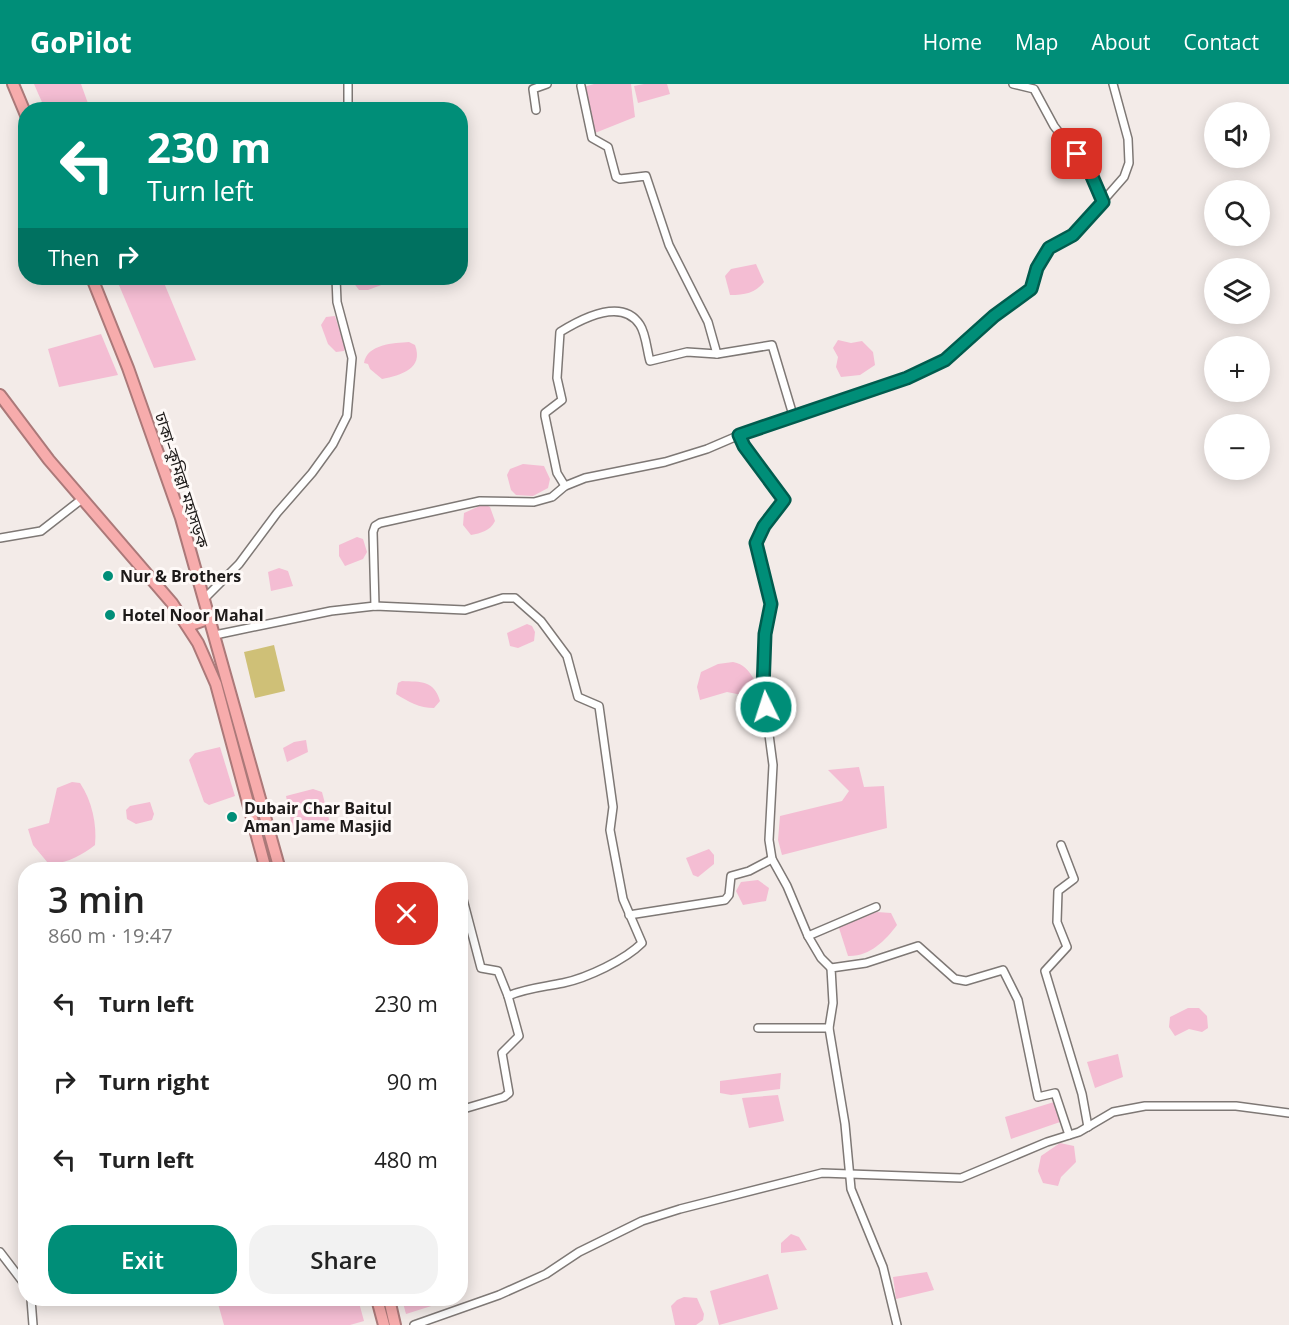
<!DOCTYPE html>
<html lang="en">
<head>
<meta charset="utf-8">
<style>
	:root { --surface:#fff; --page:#f2f2f2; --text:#222; --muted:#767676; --accent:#008e78 }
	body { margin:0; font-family:"Open Sans","Noto Sans Bengali",sans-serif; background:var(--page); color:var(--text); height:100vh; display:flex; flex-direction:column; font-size:22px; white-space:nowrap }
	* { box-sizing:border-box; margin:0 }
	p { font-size:20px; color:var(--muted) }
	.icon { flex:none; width:33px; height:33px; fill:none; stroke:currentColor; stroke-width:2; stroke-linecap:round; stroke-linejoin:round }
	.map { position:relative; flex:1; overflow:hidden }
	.sheet { position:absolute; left:18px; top:778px; width:450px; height:444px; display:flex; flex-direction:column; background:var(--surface); border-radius:24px; box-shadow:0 3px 15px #0003 }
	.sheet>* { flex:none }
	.banner { position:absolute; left:18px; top:18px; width:450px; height:183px; border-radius:24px; box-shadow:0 3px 15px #0003; background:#008e78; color:#fff; overflow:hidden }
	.fabs { position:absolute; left:1204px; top:18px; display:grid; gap:12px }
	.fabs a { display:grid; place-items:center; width:66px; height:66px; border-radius:50%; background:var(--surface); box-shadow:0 3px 15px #0003; font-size:30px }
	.pin { position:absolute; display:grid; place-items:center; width:51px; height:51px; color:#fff; margin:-26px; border-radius:12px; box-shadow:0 3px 9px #0006 }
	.me { position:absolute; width:66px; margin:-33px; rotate:356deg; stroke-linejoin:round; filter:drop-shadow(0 0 4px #0008) }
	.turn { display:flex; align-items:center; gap:21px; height:126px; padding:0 30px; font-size:27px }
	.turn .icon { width:78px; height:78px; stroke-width:2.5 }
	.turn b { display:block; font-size:42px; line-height:51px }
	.then { display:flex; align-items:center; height:57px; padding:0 30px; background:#0003; gap:12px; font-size:22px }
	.round { display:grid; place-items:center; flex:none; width:63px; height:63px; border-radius:24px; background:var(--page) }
	.headline { display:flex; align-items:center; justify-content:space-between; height:102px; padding:0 30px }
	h1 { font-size:36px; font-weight:600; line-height:45px }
	.action { display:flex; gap:12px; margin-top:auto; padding:12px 30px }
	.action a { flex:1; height:69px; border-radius:24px; background:var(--accent); color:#fff; font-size:24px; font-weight:600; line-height:69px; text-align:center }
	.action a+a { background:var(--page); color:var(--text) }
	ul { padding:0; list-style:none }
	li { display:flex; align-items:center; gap:18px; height:78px; padding:0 30px }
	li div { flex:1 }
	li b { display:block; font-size:22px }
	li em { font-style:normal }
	header { display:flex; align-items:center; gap:36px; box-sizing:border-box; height:84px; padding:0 30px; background:var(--accent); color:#fff }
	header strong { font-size:28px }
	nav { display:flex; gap:33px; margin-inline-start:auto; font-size:21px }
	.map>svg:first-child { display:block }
	.green { fill:#cfc077 }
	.water { fill:#f4bdd3 }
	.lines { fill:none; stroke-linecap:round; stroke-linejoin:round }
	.minor-casing { stroke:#7e7875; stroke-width:10 }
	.highway-casing { stroke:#ab7979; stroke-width:14 }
	.minor { stroke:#fff; stroke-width:7 }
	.highway { stroke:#f7acac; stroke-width:10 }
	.route-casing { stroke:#005c4e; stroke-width:15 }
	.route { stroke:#008e78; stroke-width:10 }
	.poi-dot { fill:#008e78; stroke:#fef9f7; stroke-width:2 }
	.labels { text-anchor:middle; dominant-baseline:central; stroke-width:6; stroke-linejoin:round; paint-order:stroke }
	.street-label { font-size:16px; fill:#1d1a19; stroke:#fef9f7 }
	.poi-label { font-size:16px; font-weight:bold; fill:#1d1a19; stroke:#fef9f7; text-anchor:start }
</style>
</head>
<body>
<header>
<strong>GoPilot</strong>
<nav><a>Home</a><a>Map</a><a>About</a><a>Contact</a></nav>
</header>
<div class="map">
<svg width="1289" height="1241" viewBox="0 0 1289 1241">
	<rect width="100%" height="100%" fill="#f3ebe8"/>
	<path class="green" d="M274 561 285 607 255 614 244 568Z"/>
	<g class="water">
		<path d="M34 0H81L90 25H45Z"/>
		<path d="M594 0H631L635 33 595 49 584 3Z"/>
		<path d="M644 0H667L670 10 638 19 634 2Z"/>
		<path d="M756 180 764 198C755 209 745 211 730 211L725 192 731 185Z"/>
		<path d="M116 194H162L196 276 154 284Z"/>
		<path d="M350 194H394L392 197 368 206H359Z"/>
		<path d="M335 232 345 263 344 267 336 268 328 260 321 241 326 233Z"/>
		<path d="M101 250 118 291 59 303 48 265Z"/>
		<path d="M838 256 851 259 862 257 873 268 875 281 860 291 841 293 836 283 838 273 833 264Z"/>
		<path d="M409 258 415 261C424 285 401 291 382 295L370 285 368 280 364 279C367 260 394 259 409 258Z"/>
		<path d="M523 380 544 382 550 395 548 404 533 412 516 411 511 406 507 391 510 385Z"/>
		<path d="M484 420 490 423 495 437C490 447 481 449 471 451L463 441 464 429Z"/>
		<path d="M357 453 363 455 367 468 363 475 345 482 339 472V461Z"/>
		<path d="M279 484 288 487 293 502 271 507 268 488Z"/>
		<path d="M527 540 532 542 535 548 534 557 518 564 510 562 507 549Z"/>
		<path d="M733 578C744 580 748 586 754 595L750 605 742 611 727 608 700 616 697 603 701 588 718 580Z"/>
		<path d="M402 597C421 598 434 596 440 617L434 624C419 624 409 618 396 610L398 599Z"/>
		<path d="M306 656 308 668 287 678 283 664 294 658Z"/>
		<path d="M220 663 235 712 209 721 204 718 189 676 195 669Z"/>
		<path d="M859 683 864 703 884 702 887 744 782 771 778 756 780 732 842 717 849 707 828 686Z"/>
		<path d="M72 698 80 699C92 717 97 740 95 761 82 771 65 781 48 779L33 761 28 745 49 739 57 704Z"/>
		<path d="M313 705 322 708 330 739 325 746 293 747 286 712Z"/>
		<path d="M150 718 154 730 152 736 136 740 127 735 126 726 130 722Z"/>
		<path d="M709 765 714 771V780L698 793 693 791 686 774Z"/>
		<path d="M758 796 769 804 766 817 743 821 736 807 741 798Z"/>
		<path d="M877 828 891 829 897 841C885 857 869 873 848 872L839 844 846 838Z"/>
		<path d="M1188 924H1199L1207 932 1208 944 1202 948 1189 945 1175 952 1169 943 1170 933Z"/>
		<path d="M1118 970 1123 993 1095 1004 1087 978Z"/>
		<path d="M781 989 780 1005 731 1011 720 1009V997Z"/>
		<path d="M778 1011 784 1037 749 1044 742 1014Z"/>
		<path d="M1054 1018 1060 1038 1011 1055 1005 1033Z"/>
		<path d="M1060 1059 1074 1062 1076 1078 1061 1093 1058 1102 1043 1099 1038 1087 1041 1072Z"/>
		<path d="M791 1150 799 1153 807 1166 781 1169V1159Z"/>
		<path d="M927 1188 934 1206 896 1215 893 1193Z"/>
		<path d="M768 1190 778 1225 719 1241 710 1207Z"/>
		<path d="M684 1213 697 1214 704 1230 703 1236 696 1241H675L671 1222 677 1216Z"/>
		<path d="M358 1215 364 1237 350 1241H224L217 1216Z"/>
		<path d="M402 1215H443L444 1218 406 1230Z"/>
	</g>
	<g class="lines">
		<defs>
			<g id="minor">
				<path d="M1013 0 1034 5 1054 42 1091 90 1103 118"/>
				<path d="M581 2 592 54 608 63 616 93 620 95 646 92 669 161 708 238 717 270"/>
				<path d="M348 26V0"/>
				<path d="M536 26 533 5 547 0"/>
				<path d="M739 351 744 362 784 416 764 443 756 459 771 520 765 550 763 605 773 681 769 756 772 775 787 802 808 852 821 874 831 884"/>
				<path d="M565 402 557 389 545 332V329L562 316 557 294 560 248C581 235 622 213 640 241 646 250 647 267 650 277L687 268 717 270 772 261 793 331"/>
				<path d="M0 454 41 447 82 415"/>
				<path d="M204 515 239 480 277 429 312 389 333 360 347 332 352 274 337 218 336 194"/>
				<path d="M375 522 373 448 375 442 380 439 480 417 534 418 552 413 565 402 585 394 665 378 707 365 749 347 907 294 945 276 994 232 1031 205 1037 184 1049 164 1073 151 1124 93 1129 79 1128 55 1113 0"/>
				<path d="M215 551 331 527 375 522 465 526 503 514H515L541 537 567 572 578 613 599 622 613 723 610 746 623 815 642 859C625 876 587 894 563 899 544 903 527 904 508 912"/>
				<path d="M1061 761 1074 795 1058 807 1057 838 1067 863 1045 887 1082 1010 1088 1043"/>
				<path d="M460 804 481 884 498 887 508 912 519 952 502 969 509 1009 504 1013 460 1026"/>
				<path d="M629 831 725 816 729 811 731 792 749 787 772 775"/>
				<path d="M808 852 876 823"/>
				<path d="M758 944H829"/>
				<path d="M0 1168 26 1202"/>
				<path d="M31 1215 33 1241"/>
				<path d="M414 1241 499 1211 546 1190 579 1168 642 1137 680 1125 822 1089 961 1094 1047 1058 1079 1048 1113 1028 1145 1022H1236L1289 1029"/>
				<path d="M897 1241 883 1183 851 1105 845 1040 829 944 833 919 831 884 866 879 918 862 955 895 966 897 1003 886 1018 916 1038 1013 1055 1009 1069 1051"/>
			</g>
			<g id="highway">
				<path d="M13 0 26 31"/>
				<path d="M92 194 128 284 181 434 280 786"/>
				<path d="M0 311 49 376 172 519 198 559 216 600 266 786"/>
				<path d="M188 542 210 534"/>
				<path d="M377 1215 384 1241"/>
				<path d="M389 1215 395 1241"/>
			</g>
		</defs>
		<use href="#minor" class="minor-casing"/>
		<use href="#highway" class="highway-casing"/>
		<use href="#minor" class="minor"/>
		<use href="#highway" class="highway"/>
	</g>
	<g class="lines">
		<defs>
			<path id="route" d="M766 623 763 605 765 550 771 520 756 459 764 442 784 416 744 362 739 351 907 294 945 276 994 232 1031 205 1037 184 1049 164 1073 151 1103 118 1091 90 1077 70"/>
		</defs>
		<use href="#route" class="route-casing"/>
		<use href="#route" class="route"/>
	</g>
	<g class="poi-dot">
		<circle cx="108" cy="492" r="6"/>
		<circle cx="110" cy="531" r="6"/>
		<circle cx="232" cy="733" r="6"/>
	</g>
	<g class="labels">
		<g class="street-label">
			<text transform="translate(182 396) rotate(72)">ঢাকা–কুমিল্লা মহাসড়ক</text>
		</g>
		<g class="poi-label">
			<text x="120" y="492">Nur &amp; Brothers</text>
			<text x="122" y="531">Hotel Noor Mahal</text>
			<text x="244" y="724">Dubair Char Baitul<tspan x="244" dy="18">Aman Jame Masjid</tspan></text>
		</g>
	</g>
</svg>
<div class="fabs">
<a><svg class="icon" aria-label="sound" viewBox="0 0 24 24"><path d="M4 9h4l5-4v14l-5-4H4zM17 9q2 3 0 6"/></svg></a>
<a><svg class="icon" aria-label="search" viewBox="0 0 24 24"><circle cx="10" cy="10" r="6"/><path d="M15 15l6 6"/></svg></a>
<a><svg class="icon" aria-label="layers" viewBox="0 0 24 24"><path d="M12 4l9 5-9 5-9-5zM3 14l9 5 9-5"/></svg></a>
<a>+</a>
<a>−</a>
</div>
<div class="pin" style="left:1077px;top:70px;background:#d93025"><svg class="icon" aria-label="arrive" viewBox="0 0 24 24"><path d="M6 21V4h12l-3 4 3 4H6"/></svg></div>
<svg class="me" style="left:766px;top:623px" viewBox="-20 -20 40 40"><circle r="17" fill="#008e78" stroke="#fff" stroke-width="3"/><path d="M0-11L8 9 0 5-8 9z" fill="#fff"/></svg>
<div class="banner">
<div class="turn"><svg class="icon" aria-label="left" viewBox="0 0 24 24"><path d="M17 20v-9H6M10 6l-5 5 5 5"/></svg><div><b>230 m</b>Turn left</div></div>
<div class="then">Then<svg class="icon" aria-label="right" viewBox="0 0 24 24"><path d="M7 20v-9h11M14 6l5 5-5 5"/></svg></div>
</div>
<section class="sheet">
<div class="headline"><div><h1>3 min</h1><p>860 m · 19:47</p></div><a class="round" style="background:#d93025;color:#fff"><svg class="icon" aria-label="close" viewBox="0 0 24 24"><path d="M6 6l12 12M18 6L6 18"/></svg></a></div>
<ul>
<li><svg class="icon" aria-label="left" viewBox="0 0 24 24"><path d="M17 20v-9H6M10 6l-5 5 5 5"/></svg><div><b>Turn left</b></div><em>230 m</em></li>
<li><svg class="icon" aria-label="right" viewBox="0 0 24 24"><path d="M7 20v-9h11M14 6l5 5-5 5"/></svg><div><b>Turn right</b></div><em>90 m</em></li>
<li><svg class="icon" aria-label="left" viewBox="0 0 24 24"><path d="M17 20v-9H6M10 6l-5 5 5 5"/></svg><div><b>Turn left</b></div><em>480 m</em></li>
</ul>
<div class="action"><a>Exit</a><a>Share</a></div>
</section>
</div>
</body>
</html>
